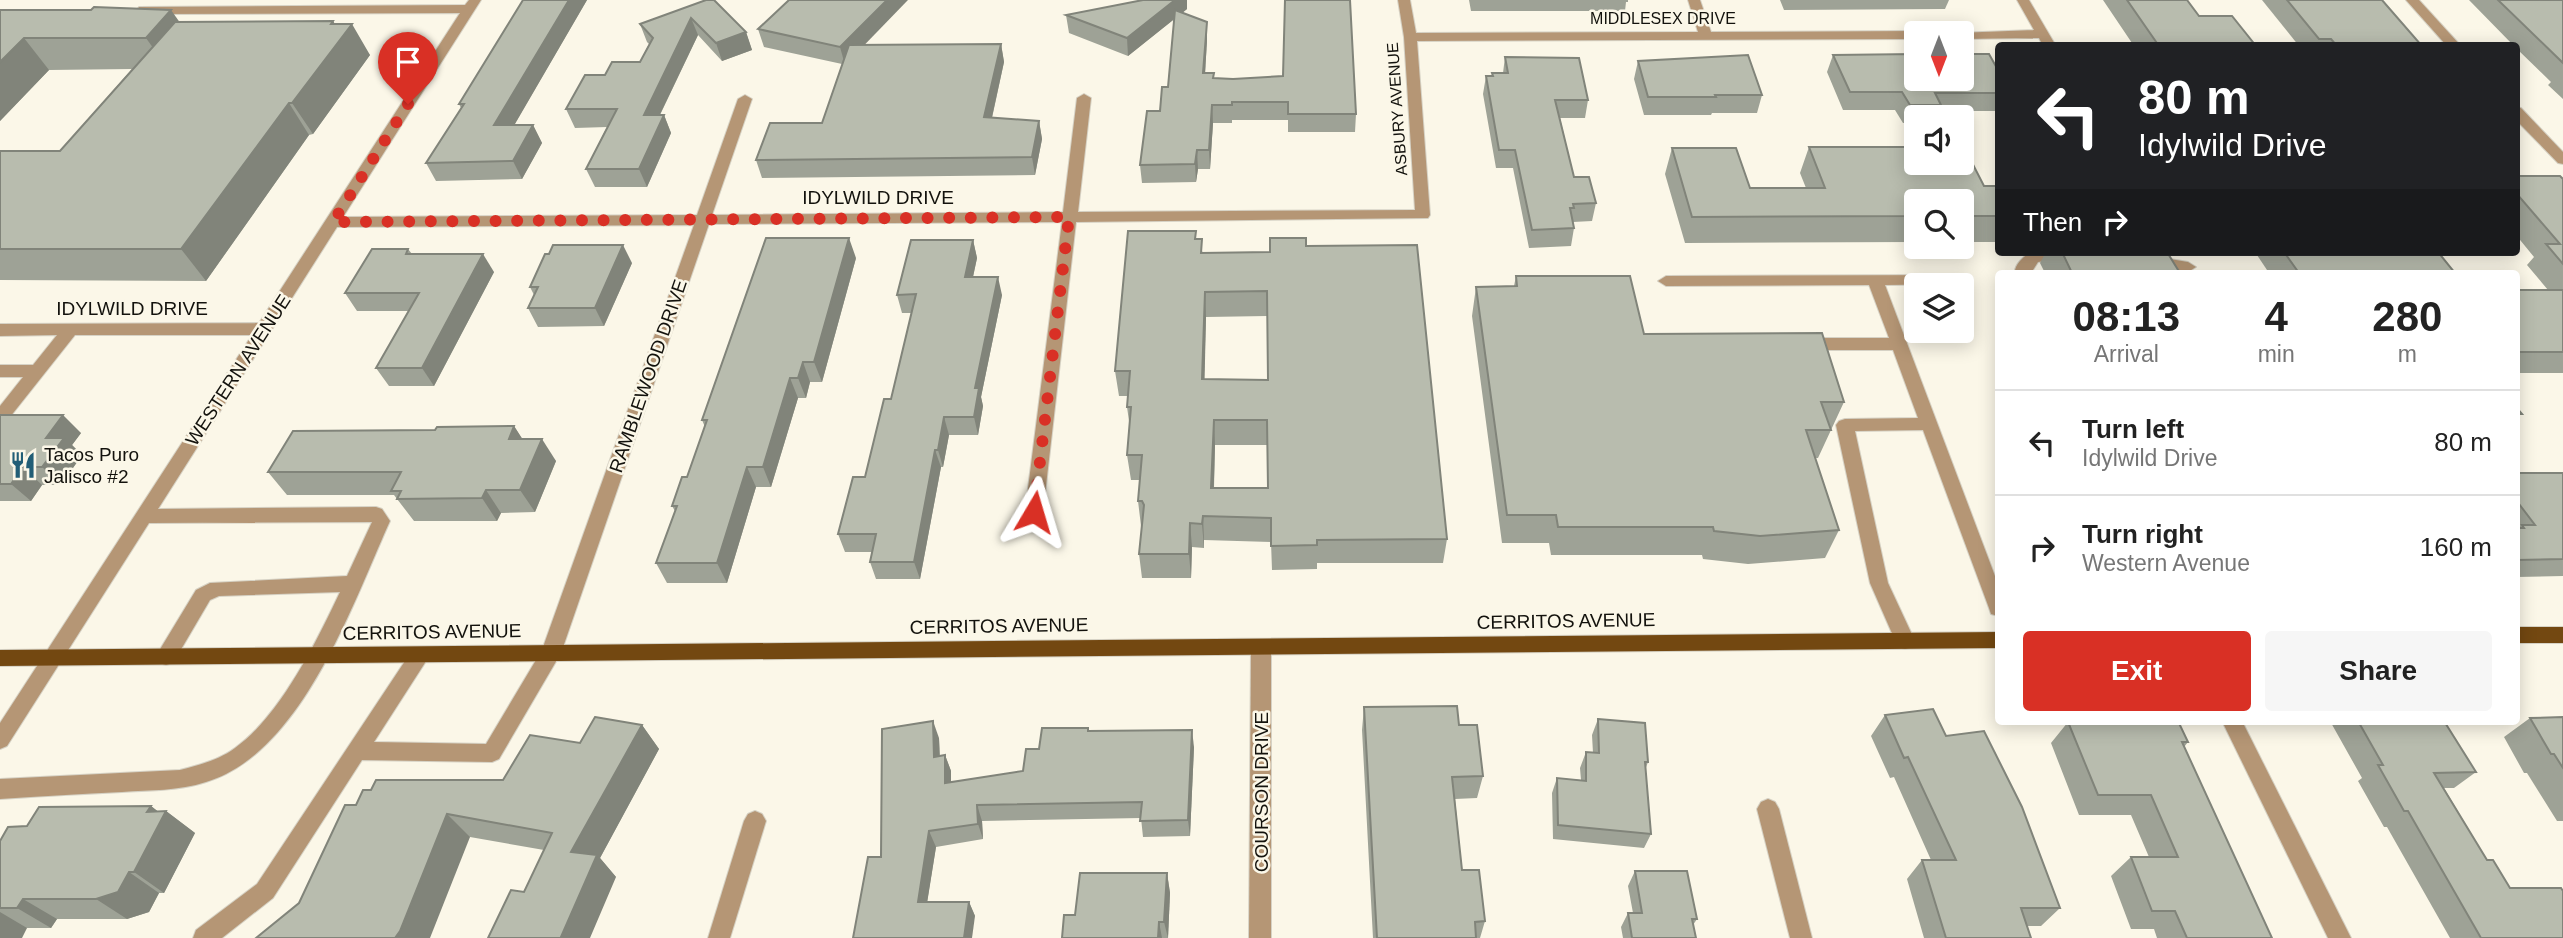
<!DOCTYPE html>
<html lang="en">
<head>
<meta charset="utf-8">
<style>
	:root { --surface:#fff; --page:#f6f6f6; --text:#222; --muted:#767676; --line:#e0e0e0; --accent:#d93025 }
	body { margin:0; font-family:Arial,sans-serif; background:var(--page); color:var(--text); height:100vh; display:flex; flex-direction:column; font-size:26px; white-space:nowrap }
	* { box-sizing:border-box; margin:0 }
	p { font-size:23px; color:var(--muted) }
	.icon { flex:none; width:38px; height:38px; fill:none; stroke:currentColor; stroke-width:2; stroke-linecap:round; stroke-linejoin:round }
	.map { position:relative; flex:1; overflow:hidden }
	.side { position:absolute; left:1995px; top:270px; width:525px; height:455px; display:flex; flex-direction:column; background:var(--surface); border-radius:7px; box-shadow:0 4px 18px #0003 }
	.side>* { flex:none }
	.hud { position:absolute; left:1995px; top:42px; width:525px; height:214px; border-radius:7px; box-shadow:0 4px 18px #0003; background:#202124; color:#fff; overflow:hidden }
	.needle { width:46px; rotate:180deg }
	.buttons { position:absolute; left:1904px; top:21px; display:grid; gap:14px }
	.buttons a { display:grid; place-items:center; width:70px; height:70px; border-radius:7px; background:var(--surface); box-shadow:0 4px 18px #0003; font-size:35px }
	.pin { position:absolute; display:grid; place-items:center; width:60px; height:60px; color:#fff; margin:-72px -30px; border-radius:50% 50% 50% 0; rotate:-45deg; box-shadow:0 0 7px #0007 }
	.pin .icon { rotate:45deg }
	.me { position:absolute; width:77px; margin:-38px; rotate:7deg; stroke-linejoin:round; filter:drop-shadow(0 0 5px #0008) }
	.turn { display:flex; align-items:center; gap:24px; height:147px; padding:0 28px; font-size:32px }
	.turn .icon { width:91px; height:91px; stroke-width:2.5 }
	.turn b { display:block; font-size:49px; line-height:60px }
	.then { display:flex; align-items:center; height:66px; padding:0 28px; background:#0003; gap:14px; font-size:26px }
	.eta { display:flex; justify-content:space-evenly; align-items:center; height:119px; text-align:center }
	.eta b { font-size:42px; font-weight:800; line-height:49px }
	.button { display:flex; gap:14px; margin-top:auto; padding:14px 28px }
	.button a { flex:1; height:80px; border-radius:7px; background:var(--accent); color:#fff; font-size:28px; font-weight:800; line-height:80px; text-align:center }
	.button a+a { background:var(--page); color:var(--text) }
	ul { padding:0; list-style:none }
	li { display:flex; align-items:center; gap:21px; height:105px; padding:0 28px; border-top:2px solid var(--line) }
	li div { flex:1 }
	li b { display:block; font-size:26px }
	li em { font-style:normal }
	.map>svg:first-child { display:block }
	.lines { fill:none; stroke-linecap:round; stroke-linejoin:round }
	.minor-casing { stroke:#d6d2c5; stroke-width:2 }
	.major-casing { stroke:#d6d2c5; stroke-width:2 }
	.minor { fill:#b59675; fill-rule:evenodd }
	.major { fill:#734811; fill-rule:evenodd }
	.wall { fill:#9ea296; fill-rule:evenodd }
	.shaded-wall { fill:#81847a }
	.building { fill:#b8bcae; stroke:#81847a; stroke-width:2; fill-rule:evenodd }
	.route { stroke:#d93025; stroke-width:12; stroke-dasharray:0 21.6 }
	.labels { text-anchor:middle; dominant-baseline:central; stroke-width:5; stroke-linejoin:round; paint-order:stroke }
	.far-street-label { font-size:16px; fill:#13120d; stroke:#fbf7e8 }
	.street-label { font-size:19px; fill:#13120d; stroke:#fbf7e8 }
	.poi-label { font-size:19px; fill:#13120d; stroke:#fbf7e8; text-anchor:start }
</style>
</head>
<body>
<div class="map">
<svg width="2563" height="938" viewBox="0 0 2563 938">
	<rect width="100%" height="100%" fill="#fbf7e8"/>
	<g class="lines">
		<defs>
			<g id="minor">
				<path d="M469 0H481L343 217 697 215 738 99 745 95 752 99 712 215 1063 212 1077 98 1084 94 1091 98 1078 212 1415 210 1404 37 1398 0H1410L1416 33 1698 32 1688 0H1700L1711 32 1916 31 1921 33H1916V39L1417 41 1430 215 1428 218 1076 222 1043 512 1040 517H1028L1025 512 1062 222 709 224 561 653 499 759 492 762 362 760 273 898 222 938H193L196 930 257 884 413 649 420 647 427 649 430 655 374 742 486 744 542 650 694 225 337 227 158 509 376 507 382 509 390 521C352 605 302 753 206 782 179 791 150 790 122 792 81 794 41 796 0 799V779L180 770C199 765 219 760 235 748 280 716 317 641 340 592L219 596 210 600 173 663 166 665 159 663 156 657 159 651 196 590 210 583 347 576 372 522 149 523 7 746 0 749V723L252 335H75L6 422 0 424V406L23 377H0V365H33L57 335 0 336V324L259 323 460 13 143 14 137 10 139 7 465 5Z"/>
				<path d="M2017 0H2029L2056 46H2043L2039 38 1962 39V33H1957L2034 30Z"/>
				<path d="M2406 0H2419L2461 46H2447Z"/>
				<path d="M2516 107 2521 108 2563 152V164L2558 163 2516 120Z"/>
				<path d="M2033 252H2072L2073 253 2065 258 2038 262 2031 273H2015C2014 265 2025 254 2033 252Z"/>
				<path d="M2152 256 2188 262 2196 267 2188 272 2147 265 2144 261 2147 257Z"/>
				<path d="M1960 275 1968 280 1965 284 1885 285 1998 584V616L1991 614 1989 608 1923 430 1855 431 1888 583 1915 641 1912 647 1905 649 1898 647 1870 583 1836 425 1839 421 1845 419 1918 418 1893 350H1801L1793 344 1801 338H1889L1869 285 1666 286 1658 281 1666 276Z"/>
				<path d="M1261 639 1268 641 1271 647V938H1249L1251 647 1254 641Z"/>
				<path d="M2222 721H2242L2351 938H2328Z"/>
				<path d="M1768 799 1775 802 1779 809 1812 938H1790L1757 809 1761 802Z"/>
				<path d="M755 811 762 814 766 821 730 938H708L744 821 748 814Z"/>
			</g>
			<g id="major">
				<rect x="2516" y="627" width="47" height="16"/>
				<path d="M1998 632V648L0 666V650Z"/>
			</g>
		</defs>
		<use href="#minor" class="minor-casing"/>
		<use href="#major" class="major-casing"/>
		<use href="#minor" class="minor"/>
		<use href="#major" class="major"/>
	</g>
	<g class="wall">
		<path d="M523 0H587L514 125H533L542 143 522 179 436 181 426 163 461 108 459 104Z"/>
		<path d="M706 0 746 32 752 50 722 61 698 35 660 115H664L671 133 647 187H595L586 169 607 127 575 128 566 109 605 75 640 62 649 44 647 42 640 24Z"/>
		<path d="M1469 0H1628V2H1626L1625 11H1471Z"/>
		<path d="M1780 0H1949L1945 9 1784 10Z"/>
		<path d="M2103 0H2187L2199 16 2256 46H2134Z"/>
		<path d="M2262 0H2382L2422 46H2299Z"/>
		<path d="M2469 0H2563V99L2548 85 2551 82 2516 48V46H2514Z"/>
		<path d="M1187 9 1182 13 1207 40 1205 73 1214 78 1356 114 1355 132H1288V120H1232V123H1213L1210 169H1198L1196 182 1142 183 1140 165 1168 87 1174 19 1128 56 1069 33 1066 15Z"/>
		<path d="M0 10 179 22 333 21 335 24 370 55 313 134 309 135 206 281 0 280V151H60L132 69 49 70 0 121Z"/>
		<path d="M758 29 864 45 1001 44 1004 62 992 118 1039 121 1042 139 1035 175 762 178 756 160 822 123 842 64 764 47Z"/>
		<path d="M1833 55 1998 70V111H1938L1936 117H1916V123H1903L1895 110H1843L1827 72Z"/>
		<path d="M1505 57 1588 100 1585 118H1560L1574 177 1596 203 1592 221 1573 222 1574 228 1571 246 1529 248 1513 168H1496L1483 94 1486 76H1492V73H1503Z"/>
		<path d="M1638 61 1762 95 1757 113H1712L1711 115H1644L1634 79Z"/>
		<path d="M1809 147 1984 186H1998V242H1962V201H1916V242L1685 243 1665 174 1672 148 1750 188H1806L1800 173Z"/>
		<path d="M2516 176 2563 179V373H2516V290H2548L2527 265 2534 257 2516 235Z"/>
		<path d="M1196 231V239L1203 253 1270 252 1306 246 1447 539 1443 563H1317V569L1272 570 1271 542 1204 540V548L1192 547 1191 578H1142L1139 554 1142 526H1141L1138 501 1140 480H1131L1127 455 1130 428 1127 407 1128 396H1119L1115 371ZM1267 316 1268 380 1204 379 1206 317ZM1215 445H1268V488H1214Z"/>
		<path d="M973 240 977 258 973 277 1002 295 981 397 983 406 978 435H949L943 467H941L920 579H876L870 562 872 552H845L838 534 865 477 891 399 912 313H902L897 295Z"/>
		<path d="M408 249 412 254 494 272 434 386H389L376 368 409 311H357L345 293Z"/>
		<path d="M2046 252H2167L2180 273H2045L2040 263Z"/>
		<path d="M2255 252H2438L2455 273H2269Z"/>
		<path d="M856 258 822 382H810L806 398H798L771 487H756L727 583H667L656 563 675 511 672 506 687 477 705 427 702 420Z"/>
		<path d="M632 263 604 326 538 327 528 308 534 295 530 287Z"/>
		<path d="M1516 276 1644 334 1844 402 1818 458H1815L1839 530 1825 558 1748 564 1703 559 1702 555H1551L1549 543H1502L1472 316 1476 287 1514 286Z"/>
		<path d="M0 415 81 433 72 445 82 455 61 485H42L31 501H0Z"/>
		<path d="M514 426 522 439 556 461 535 512 501 513 497 521H414L394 495H287L268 472 435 430Z"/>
		<path d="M2516 473H2563V576L2516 577Z"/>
		<path d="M1364 707 1459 725 1483 776 1477 798 1455 799 1462 870 1485 921 1480 938H1373L1362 730Z"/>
		<path d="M1885 715 1946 736 2060 908 2041 926H2027L2031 938H1924L1907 879 1922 860H1931L1894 777 1890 778 1871 736Z"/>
		<path d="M2563 717V821H2557L2527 773H2524L2504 737 2530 718Z"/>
		<path d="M1598 719 1648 762 1645 770 1651 834 1644 848 1553 839 1552 793 1557 778 1581 780 1580 768 1586 752 1593 753 1592 735Z"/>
		<path d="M2068 721H2178L2188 742 2184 747 2272 938H2157L2154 929H2131L2111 876 2131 857H2149L2131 815H2079L2051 743 2068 722Z"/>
		<path d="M2330 721H2444L2476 772 2454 788H2444L2487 860 2510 888 2563 938H2450L2387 827H2384L2358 781 2362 778Z"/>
		<path d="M642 725 659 749 600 858 616 877 524 892 544 850 470 837 299 903 356 805 371 790 503 780 580 743Z"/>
		<path d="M1089 731 1194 747 1190 836 1143 837 1141 818 982 821 983 839 936 847 927 902H969L975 916 853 938 881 857 939 738 940 756 945 755 951 771V782L1023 771 1039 749Z"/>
		<path d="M151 806 158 812 166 811 195 833 164 893H159L149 912 127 919H57L51 928H27L0 938V841L27 826Z"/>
		<path d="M1635 871 1697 919 1693 925 1696 938H1623L1621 927 1628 913H1633L1628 886Z"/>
		<path d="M1167 873 1170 893 1168 938H1062L1075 915Z"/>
	</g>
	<g class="shaded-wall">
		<path d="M569 0H587L504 143 494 125Z"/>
		<path d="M887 0H908L845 65 840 47Z"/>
		<path d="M1175 0H1187V9L1128 56 1127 38Z"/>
		<path d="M171 10 193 41 168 69 146 38Z"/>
		<path d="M691 18 698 35 651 133 644 115Z"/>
		<path d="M333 21 342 37 352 24 370 55 313 134 292 103Z"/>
		<path d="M1207 22V40L1204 91 1203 73Z"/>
		<path d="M746 32 752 50 722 61 716 43Z"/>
		<path d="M24 38 49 70 0 121V62Z"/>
		<path d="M1001 44 1004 62 988 135 984 117Z"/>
		<path d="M289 103 309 135 206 281 181 249Z"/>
		<path d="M1212 105 1213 123 1210 169 1209 150Z"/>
		<path d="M664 115 671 133 647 187 639 169Z"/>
		<path d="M1039 121 1042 139 1035 175 1032 157Z"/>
		<path d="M533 125 542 143 522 179 513 161Z"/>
		<path d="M1197 150 1198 169 1196 182 1195 164Z"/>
		<path d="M849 238 856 258 822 382 814 362Z"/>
		<path d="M973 240 977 258 969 295 965 277Z"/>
		<path d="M623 245 632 263 604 326 595 308Z"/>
		<path d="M483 254 494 272 434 386 422 368Z"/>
		<path d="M998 277 1002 295 981 397 983 406 978 435 974 417 975 388Z"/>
		<path d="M1205 292 1206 317 1204 404 1202 379Z"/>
		<path d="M803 362 810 382 806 398 798 378Z"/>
		<path d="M790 378 798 398 771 487 763 467Z"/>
		<path d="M63 415 81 433 72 445 82 455 61 485 42 467 46 438Z"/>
		<path d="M944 417 949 435 943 467 938 450Z"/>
		<path d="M1214 420 1215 445 1213 513 1211 488Z"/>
		<path d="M514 426 529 449 509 439Z"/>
		<path d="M542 439 556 461 535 512 520 490Z"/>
		<path d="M935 450 941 467 920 579 914 562Z"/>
		<path d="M23 467 42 485 31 501 11 484Z"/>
		<path d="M747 467 756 487 727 583 717 563Z"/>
		<path d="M486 490 501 513 497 521 482 498Z"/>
		<path d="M1203 516 1204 540V548L1202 524Z"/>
		<path d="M1190 523 1192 547 1191 578 1189 554Z"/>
		<path d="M933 721 939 738 940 773 934 757Z"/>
		<path d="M642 725 659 749 600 858 616 877 590 938H562L561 937 571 852Z"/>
		<path d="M1192 730 1194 747 1190 836 1188 820Z"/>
		<path d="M945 755 951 771V799L945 783Z"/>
		<path d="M977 805 982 821 983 839 978 824Z"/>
		<path d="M151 806 164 816 166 811 195 833 164 893 134 872 147 812Z"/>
		<path d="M447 814 470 837 430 938H395Z"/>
		<path d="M929 831 936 847 925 916 918 902Z"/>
		<path d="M129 872 159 893 149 912 127 919 96 899Z"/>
		<path d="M1167 873 1170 893 1168 938 1164 922Z"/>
		<path d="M23 899 57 919 51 928 17 908Z"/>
		<path d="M969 902 975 916 972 938H964Z"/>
		<path d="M0 912 27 928 22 938H0Z"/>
		<path d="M1159 922 1162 938H1158Z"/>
	</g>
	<g class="building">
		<path d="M523 0H569L494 125H533L513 161 426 163 464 104H459Z"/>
		<path d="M706 0H714L746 32 716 43 691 18 644 115H664L639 169H586L617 109H566L585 75H605L612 62H640L653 38 640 24Z"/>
		<path d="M789 0H887L840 47 758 29Z"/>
		<path d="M1143 0H1175L1127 38 1066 15Z"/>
		<path d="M1285 0H1350L1356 114H1288V102H1232V105H1212L1209 150H1197L1195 164 1140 165 1147 111H1160L1162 87H1168L1175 10 1207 22 1203 73H1214L1213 78 1233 79 1283 76Z"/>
		<path d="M2127 0H2187L2199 16H2232L2256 46H2159Z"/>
		<path d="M2287 0H2382L2422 46H2337L2331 39H2319Z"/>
		<path d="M2498 0H2563V63Z"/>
		<path d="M94 7 171 10 146 38H24L0 62V10H91Z"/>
		<path d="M333 21 331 24H352L292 103H289L181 249H0V151H60L175 22Z"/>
		<path d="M1001 44 984 117 1039 121 1032 157 756 160 770 123H822L849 45Z"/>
		<path d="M1916 54V79H1962V54H1989L1998 70V93H1935L1941 105H1910L1902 92H1850L1833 55Z"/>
		<path d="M1748 55 1762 95H1715L1716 97H1648L1638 61Z"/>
		<path d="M1505 57 1579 58 1588 100H1555L1574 177H1589L1596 203 1573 204 1574 208H1570L1574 228 1532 230 1515 150H1499L1486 76H1493L1492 73H1508Z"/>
		<path d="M1809 147H1916V163H1962V147H1964L1984 186H1998V216H1962V201H1916V216L1692 217 1672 148H1736L1750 188H1825Z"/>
		<path d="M2516 176H2560L2563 179V264L2546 244H2560L2516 193Z"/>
		<path d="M1128 231H1196L1195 239H1202L1201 253 1270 252V238H1306V246L1417 245 1447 539 1317 540V545L1271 546V518L1203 516 1202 524 1190 523 1189 554H1139L1144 505 1142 501H1138L1142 455H1127L1131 407H1127L1130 371H1115ZM1267 291 1268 380 1202 379 1205 292ZM1214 420H1267L1268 488H1211Z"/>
		<path d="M766 238H849L814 362H803L798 378H790L763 467H747L717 563H656L677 506H672L682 477H687L707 420H702Z"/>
		<path d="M911 240H973L965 277H998L975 388H979L974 417H944L938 450H935L914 562H870L876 534H838L853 477H865L884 399H891L916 294 897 295Z"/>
		<path d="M553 245H623L595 308H528L538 287H530L545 254H549Z"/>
		<path d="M372 249H408L406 254H483L422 368H376L419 293H345Z"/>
		<path d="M2062 252H2167L2180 273H2072Z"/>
		<path d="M2284 252H2438L2455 273H2299Z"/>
		<path d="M1516 276H1630L1644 334 1822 333 1844 402H1821L1831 430H1806L1839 530 1760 536 1714 531 1713 527H1558L1556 515H1507L1476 287 1517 286Z"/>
		<rect x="2516" y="290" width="47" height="62"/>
		<path d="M2516 407 2522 414H2516Z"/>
		<path d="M0 415H63L46 438H64L42 467H23L11 484H0Z"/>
		<path d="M514 426 509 439H542L520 490H486L482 498 397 499 401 491H391L401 472H268L293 431 435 430 437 427Z"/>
		<path d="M2516 473H2563V559L2516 560V528H2524L2522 525H2535L2516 500Z"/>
		<path d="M1457 706 1459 725H1477L1483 776 1452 777 1462 870H1479L1485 921 1475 922 1476 938H1377L1364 707Z"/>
		<path d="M1933 709 1946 736 1984 731 2022 807 2060 908H2021L2031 938H1946L1922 860H1956L1908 757 1904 758 1885 715Z"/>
		<path d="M595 717 642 725 571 852 597 855 561 937 570 938H488L511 890 524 892 552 833 447 814 400 931 395 938H256L299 903 345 805H356L363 790H371L376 780H503L530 735 580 743Z"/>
		<path d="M2563 717V768L2554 754H2551L2530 718Z"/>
		<path d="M1598 719 1645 723 1648 762H1645L1651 834 1558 825 1557 778 1586 781V752L1599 753Z"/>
		<path d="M933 721 934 757 945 755V783L1023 771 1026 749H1039L1042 728H1088V731L1192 730 1188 820 1140 821 1142 802 977 805 978 824 929 831 918 902H969L964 938H853L868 857H881L882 729Z"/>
		<path d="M2094 721H2178L2188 742H2182L2272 938H2187L2175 911H2152L2131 857H2178L2151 795H2098L2068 722H2095Z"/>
		<path d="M2358 721H2444L2476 772 2434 773 2487 860H2493L2510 888H2561L2563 891V938H2481L2408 811H2404L2378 765H2383Z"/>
		<path d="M151 806 147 812 166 811 134 872H129L118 892 96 899H23L17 908H0V841L8 827 27 826 39 807Z"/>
		<path d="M1635 871H1687L1697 919H1692L1696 938H1632L1628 913H1642Z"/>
		<path d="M1080 873H1167L1164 922H1159L1158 938H1062L1064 915H1075Z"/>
	</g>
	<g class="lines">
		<path class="route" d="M408 104 333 222 1069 217 1034 512"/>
	</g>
	<defs>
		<symbol id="restaurant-bare" viewBox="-9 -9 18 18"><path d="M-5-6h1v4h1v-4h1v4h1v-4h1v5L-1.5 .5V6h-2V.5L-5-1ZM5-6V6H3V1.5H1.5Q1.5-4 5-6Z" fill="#225e76" stroke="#fbf7e8" stroke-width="2.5" paint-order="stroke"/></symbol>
	</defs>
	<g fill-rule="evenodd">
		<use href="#restaurant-bare" x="4" y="446" width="38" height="38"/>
	</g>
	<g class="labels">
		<g class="far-street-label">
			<text x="1663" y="18">MIDDLESEX DRIVE</text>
			<text transform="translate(1397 109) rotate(-94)">ASBURY AVENUE</text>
		</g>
		<g class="street-label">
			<text x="878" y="197">IDYLWILD DRIVE</text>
			<text x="132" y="308">IDYLWILD DRIVE</text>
			<text transform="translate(238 370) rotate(-57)">WESTERN AVENUE</text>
			<text transform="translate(648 376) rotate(-71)">RAMBLEWOOD DRIVE</text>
			<text transform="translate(1566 621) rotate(-1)">CERRITOS AVENUE</text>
			<text transform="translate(999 626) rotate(-1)">CERRITOS AVENUE</text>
			<text transform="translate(432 632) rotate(-1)">CERRITOS AVENUE</text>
			<text transform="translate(1261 792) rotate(-90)">COURSON DRIVE</text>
		</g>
		<g class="poi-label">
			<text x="44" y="454">Tacos Puro<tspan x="44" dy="22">Jalisco #2</tspan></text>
		</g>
	</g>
</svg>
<div class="buttons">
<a><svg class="needle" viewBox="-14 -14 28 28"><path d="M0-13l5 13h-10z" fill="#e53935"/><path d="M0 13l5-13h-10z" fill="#767676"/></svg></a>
<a><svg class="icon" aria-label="sound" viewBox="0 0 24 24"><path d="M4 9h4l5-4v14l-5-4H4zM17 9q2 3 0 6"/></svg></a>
<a><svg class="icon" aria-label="search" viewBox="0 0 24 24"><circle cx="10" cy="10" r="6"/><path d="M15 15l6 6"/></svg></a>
<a><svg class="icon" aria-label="layers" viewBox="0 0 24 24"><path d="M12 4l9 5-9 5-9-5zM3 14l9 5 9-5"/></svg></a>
</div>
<div class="pin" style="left:408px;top:104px;background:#d93025"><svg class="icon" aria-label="arrive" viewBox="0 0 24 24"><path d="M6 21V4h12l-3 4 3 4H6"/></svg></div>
<svg class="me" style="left:1034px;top:512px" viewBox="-20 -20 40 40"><path d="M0-17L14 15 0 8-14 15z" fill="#d93025" stroke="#fff" stroke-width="4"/></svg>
<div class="hud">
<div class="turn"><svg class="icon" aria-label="left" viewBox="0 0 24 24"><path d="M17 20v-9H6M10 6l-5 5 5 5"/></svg><div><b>80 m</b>Idylwild Drive</div></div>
<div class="then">Then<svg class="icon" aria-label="right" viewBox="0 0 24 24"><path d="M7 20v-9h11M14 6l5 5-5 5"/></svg></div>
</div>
<section class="side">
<div class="eta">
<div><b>08:13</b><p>Arrival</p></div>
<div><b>4</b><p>min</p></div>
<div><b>280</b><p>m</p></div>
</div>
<ul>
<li><svg class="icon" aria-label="left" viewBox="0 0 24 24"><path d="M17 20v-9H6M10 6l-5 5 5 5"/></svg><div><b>Turn left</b><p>Idylwild Drive</p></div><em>80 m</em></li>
<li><svg class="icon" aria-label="right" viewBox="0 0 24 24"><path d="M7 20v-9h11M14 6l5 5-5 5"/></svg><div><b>Turn right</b><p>Western Avenue</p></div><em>160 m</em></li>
</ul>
<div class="button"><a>Exit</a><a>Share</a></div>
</section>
</div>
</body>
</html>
